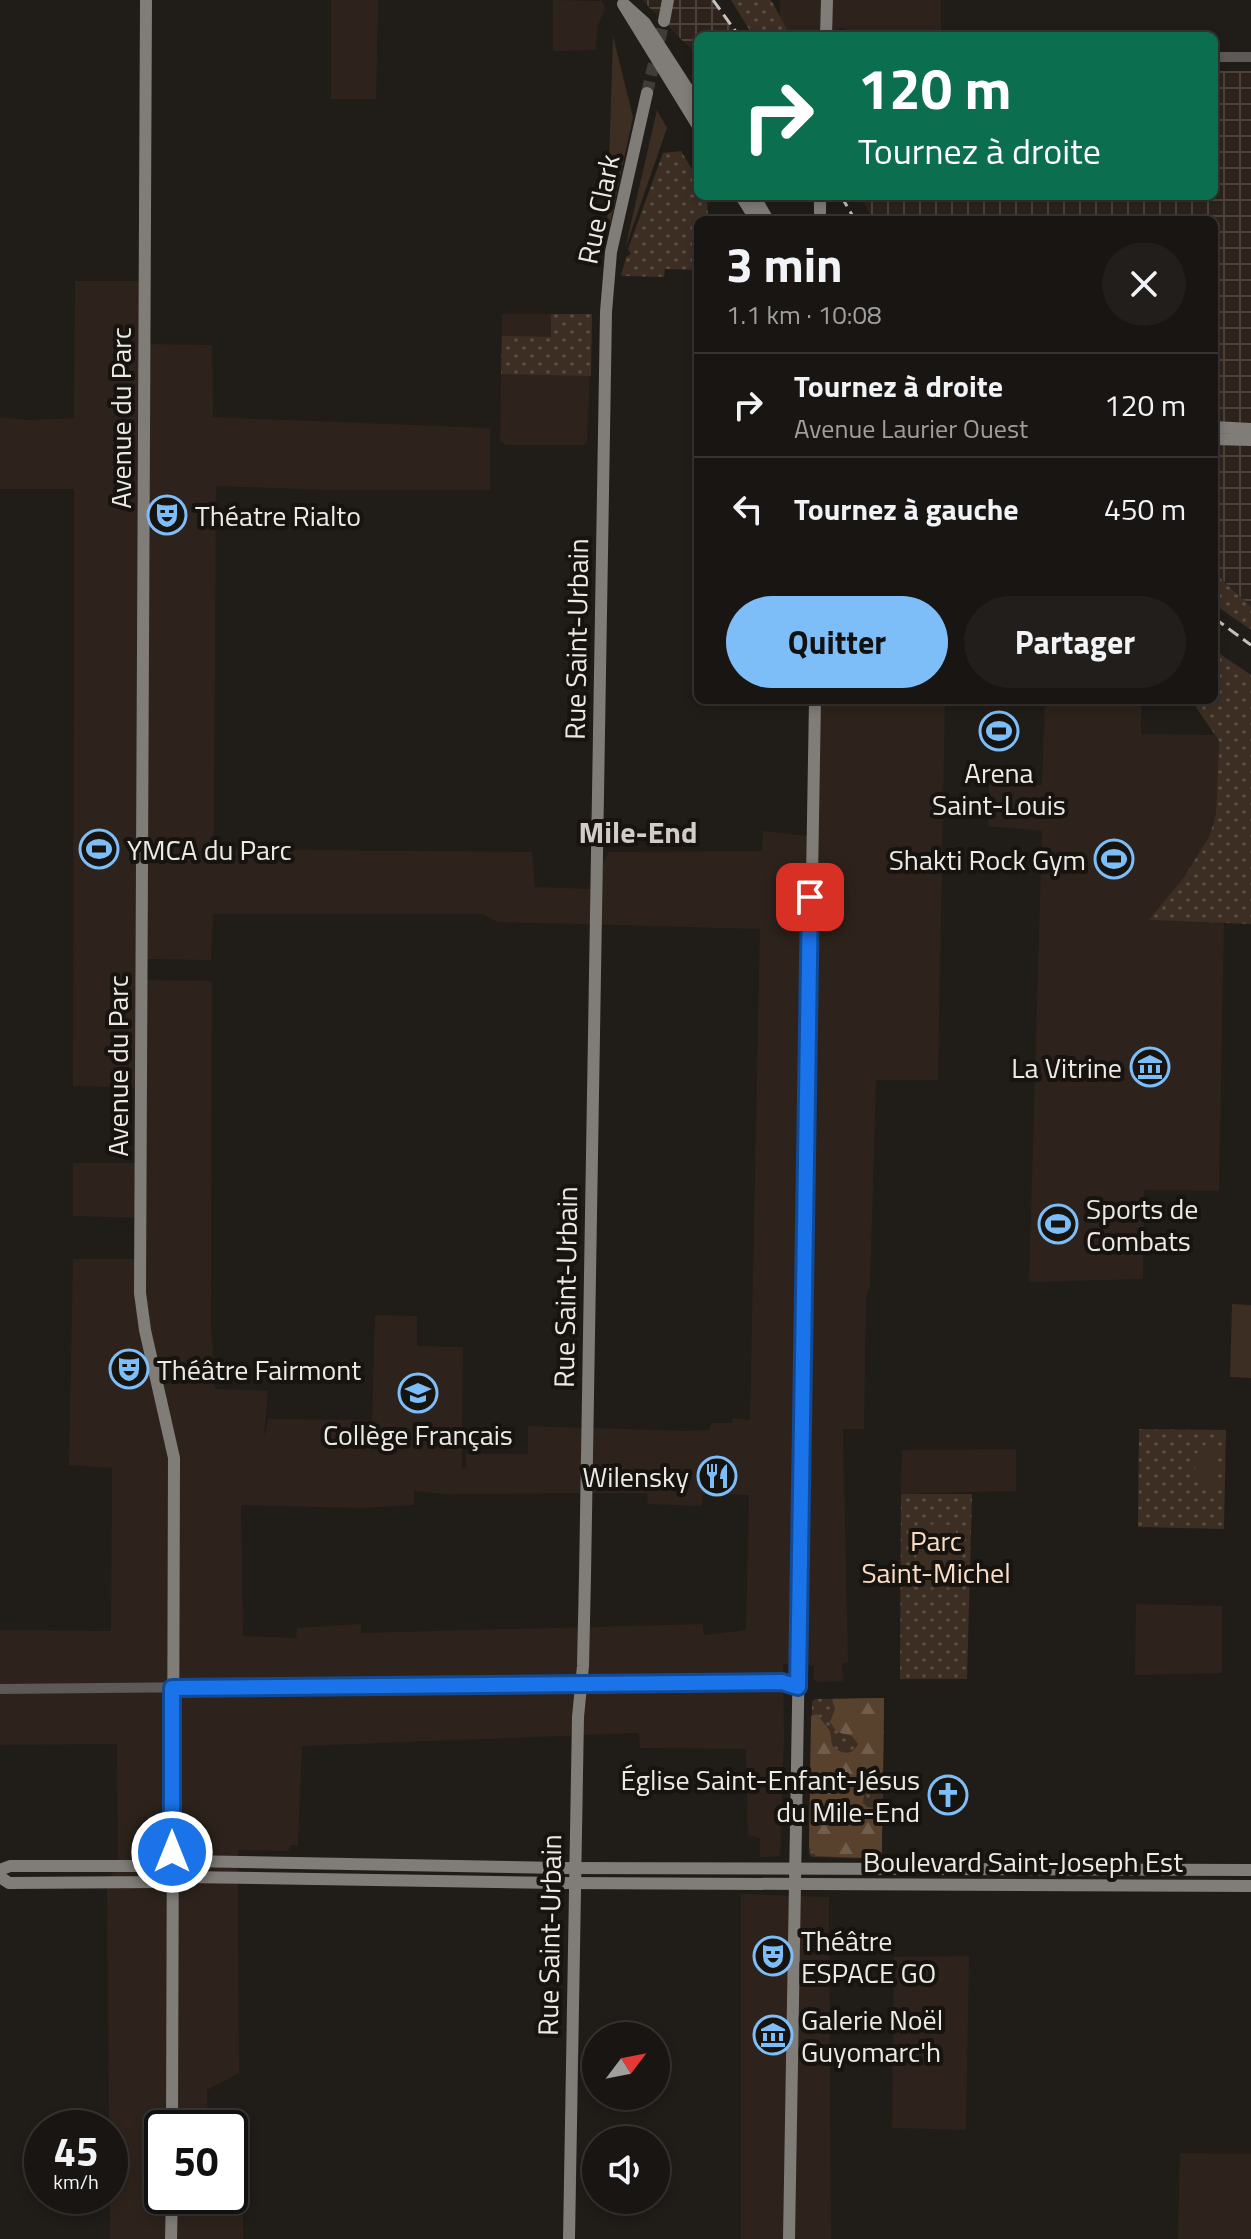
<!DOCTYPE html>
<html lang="fr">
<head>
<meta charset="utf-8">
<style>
	:root { --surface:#181512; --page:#211e1b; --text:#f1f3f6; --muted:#9f9f9f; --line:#363432; --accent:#7dbef9 }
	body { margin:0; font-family:"Titillium Web",sans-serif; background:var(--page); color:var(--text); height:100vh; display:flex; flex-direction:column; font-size:30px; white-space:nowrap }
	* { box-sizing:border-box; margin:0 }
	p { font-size:26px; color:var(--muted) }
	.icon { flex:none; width:44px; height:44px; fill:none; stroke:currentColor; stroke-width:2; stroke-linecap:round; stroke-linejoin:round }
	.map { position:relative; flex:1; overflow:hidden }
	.drawer { position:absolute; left:694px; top:216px; width:524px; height:488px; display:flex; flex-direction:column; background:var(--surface); border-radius:12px; box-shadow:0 4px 12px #0003,0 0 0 2px var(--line) }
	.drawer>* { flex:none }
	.guide { position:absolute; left:694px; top:32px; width:524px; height:168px; border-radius:12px; box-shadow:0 4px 12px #0003,0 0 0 2px var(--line); background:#0b6e4f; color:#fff; overflow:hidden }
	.needle { width:52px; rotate:58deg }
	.buttons { position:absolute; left:582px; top:2022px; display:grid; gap:16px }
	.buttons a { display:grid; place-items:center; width:88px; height:88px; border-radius:50%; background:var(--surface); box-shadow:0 4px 12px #0003,0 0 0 2px var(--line); font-size:40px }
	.speed { position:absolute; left:24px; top:2110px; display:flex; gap:16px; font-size:40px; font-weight:700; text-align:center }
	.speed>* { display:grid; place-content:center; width:104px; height:104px; border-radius:50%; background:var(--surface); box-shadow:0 4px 12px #0003,0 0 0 2px var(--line); line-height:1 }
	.speed small { font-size:20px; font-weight:400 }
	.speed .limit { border:4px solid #111; border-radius:12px; background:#fff; color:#111 }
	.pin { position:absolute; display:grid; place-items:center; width:68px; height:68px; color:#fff; margin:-34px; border-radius:16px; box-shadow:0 4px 12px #0006 }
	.me { position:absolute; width:88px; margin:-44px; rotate:0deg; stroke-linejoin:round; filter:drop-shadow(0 0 6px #0008) }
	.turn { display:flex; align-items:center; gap:28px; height:168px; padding:0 32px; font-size:36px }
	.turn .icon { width:104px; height:104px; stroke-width:2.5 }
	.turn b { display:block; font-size:56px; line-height:68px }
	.round { display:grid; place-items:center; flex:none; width:84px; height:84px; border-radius:42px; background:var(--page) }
	.summary { display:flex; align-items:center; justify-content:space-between; height:136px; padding:0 32px }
	h1 { font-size:48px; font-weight:700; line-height:60px }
	.button { display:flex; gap:16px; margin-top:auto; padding:16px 32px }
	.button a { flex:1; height:92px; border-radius:48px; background:var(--accent); color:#111; font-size:32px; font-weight:700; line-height:92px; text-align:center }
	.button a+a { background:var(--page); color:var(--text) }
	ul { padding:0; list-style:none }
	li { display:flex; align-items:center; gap:24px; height:104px; padding:0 32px; border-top:2px solid var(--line) }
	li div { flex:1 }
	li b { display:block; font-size:30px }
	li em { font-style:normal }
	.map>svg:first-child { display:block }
	.built { fill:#2d231c; fill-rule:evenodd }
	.industrial { fill:url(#industrial-grid) }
	.grass { fill:url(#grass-dots) }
	.forest { fill:url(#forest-firs) }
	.garden { fill:#3c2e23 }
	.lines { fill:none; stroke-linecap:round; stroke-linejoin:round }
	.secondary-tunnel { stroke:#3f3b37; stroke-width:12; stroke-dasharray:12 6; stroke-linecap:butt }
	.tertiary { stroke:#5c5957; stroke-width:10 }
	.secondary { stroke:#807c78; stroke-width:12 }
	.rail { stroke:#c5c1be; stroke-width:3; stroke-dasharray:12 6; stroke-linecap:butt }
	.route-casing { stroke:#114b97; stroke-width:20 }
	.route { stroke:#1a73e8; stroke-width:14 }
	.labels { text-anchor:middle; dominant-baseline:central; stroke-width:8; stroke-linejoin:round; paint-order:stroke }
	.street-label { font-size:28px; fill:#ece9e6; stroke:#17130f }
	.poi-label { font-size:28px; fill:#ece9e6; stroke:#17130f; text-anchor:start }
	.park-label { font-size:28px; fill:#faddc6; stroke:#17130f }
	.neighbourhood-label { font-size:30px; font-weight:bold; fill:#d2cbc6; stroke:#17130f }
</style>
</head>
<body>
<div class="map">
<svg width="1251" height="2239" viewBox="0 0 1251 2239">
	<defs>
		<pattern id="industrial-grid" width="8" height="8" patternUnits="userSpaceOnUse" patternTransform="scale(2)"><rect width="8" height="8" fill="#2d231c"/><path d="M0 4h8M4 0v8" fill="none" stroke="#4c433d"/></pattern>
		<pattern id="grass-dots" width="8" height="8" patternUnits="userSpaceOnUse" patternTransform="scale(2)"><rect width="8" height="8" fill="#3c2e23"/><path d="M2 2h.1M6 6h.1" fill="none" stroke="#584c43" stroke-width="1.8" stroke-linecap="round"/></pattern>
		<pattern id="forest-firs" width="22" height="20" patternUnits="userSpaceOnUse" patternTransform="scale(2)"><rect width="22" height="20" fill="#58422e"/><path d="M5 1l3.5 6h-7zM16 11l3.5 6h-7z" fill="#705d4c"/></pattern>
	</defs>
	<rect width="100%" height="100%" fill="#201c18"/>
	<g class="built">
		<path d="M331 0H378L376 99H331Z"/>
		<path d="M553 0 602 1 605 9 597 27 596 50 553 51Z"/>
		<path d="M780 0H941V36L856 34 842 28 813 36 790 35 780 19Z"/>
		<path d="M75 281H147L146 344 212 345 213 417 490 428V490H330L216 486 214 849 532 852 535 887 594 889 595 877 609 852 762 851 763 831 808 836 812 700H945L938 1080H876L870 1285 866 1298 864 1429H843L848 1662 842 1664 843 1681 817 1682 814 1680V1666L783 1664 784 1735 780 1856 760 1857V1838L748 1835 746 1749 640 1748 639 1733 302 1746 298 1845H291L288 1851 238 1850 239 2073 207 2090 208 2126 206 2128H162V2196H230V2165H233L235 2193 243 2195V2239H110L107 1882 118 1865 117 1744 0 1745V1630L111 1631 112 1468 69 1465 73 1259H140V1218L73 1216V1163H141V1088L73 1086 74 489H0V417L28 420 74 418ZM213 914H483L497 922 760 929 750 1420 733 1418 732 1423H711L710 1430 687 1431 528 1426V1454H466V1468H462L463 1347 417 1346V1316L375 1315 372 1420 268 1419 264 1438 268 1391 215 1389 211 1325 212 981 145 980V959L211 960ZM414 1491 443 1494 647 1493 648 1504 702 1506 703 1494 749 1495 746 1630 704 1635 703 1624 361 1633V1624L297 1628 296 1638 243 1636 241 1505 361 1508 414 1505Z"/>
		<path d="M502 314H592L587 442 584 445H506L500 442Z"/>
		<path d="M1045 700H1141V734L1214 735 1219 741 1216 814 1210 835 1184 877 1150 920 1224 923 1219 1191 1144 1190 1143 1279 1029 1282 1042 831 988 826 989 783 1042 785Z"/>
		<path d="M1016 1449V1491L901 1494 902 1450Z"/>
		<path d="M1136 1604 1222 1606V1673L1135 1675Z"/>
		<path d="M741 1894 829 1897 831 2239H741Z"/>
		<path d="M969 1956 966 2130 892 2128 894 1957Z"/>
		<path d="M1180 2153 1251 2154V2239H1178Z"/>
	</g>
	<g class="industrial">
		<path d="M642 0H712L739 36H698V56Z"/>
		<path d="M1214 71H1251V607L1214 572V220H873L860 196H1214Z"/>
	</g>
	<g class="grass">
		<path d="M731 0H771L790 35 813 36H753Z"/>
		<path d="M681 151 698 179V196H707L708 220H698V270L665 269 664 277 621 276 626 257 631 254 628 249 663 153Z"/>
		<path d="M551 314H592L591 376 501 374 502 336 551 337Z"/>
		<path d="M1214 572 1251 607V630L1214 604Z"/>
		<path d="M1214 650 1251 675V924L1149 920 1184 877 1210 835 1216 814 1219 741 1196 707 1197 700H1214Z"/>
		<path d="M1139 1429 1226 1430 1224 1529 1138 1527Z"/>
		<path d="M901 1494H972L967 1679H900Z"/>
		<path d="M884 1698 882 1859 812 1857 809 1854 812 1702 815 1699Z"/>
	</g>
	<path class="forest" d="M884 1698 883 1775 875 1782 871 1791 864 1792 863 1803 867 1807 882 1809V1852L874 1853 869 1858 816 1856 809 1848 811 1716 817 1714 830 1731 832 1745C840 1754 852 1757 858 1744L852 1736 837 1732 830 1722 835 1709 832 1699Z"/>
	<g class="garden">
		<path d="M613 36 633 117 609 229 607 228Z"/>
		<path d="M657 110 667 128 625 249Z"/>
		<path d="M1232 1304 1251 1305V1378L1230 1377Z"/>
		<path d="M1215 1438V1493L1194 1473 1196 1463 1193 1457 1211 1439Z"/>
		<path d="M917 1524 956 1525 955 1588 916 1587Z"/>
	</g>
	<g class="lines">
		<path class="secondary-tunnel" d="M647 93 664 21"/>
		<g class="tertiary">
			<path d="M1214 57H1251"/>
			<path d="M0 1689 698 1682H782L798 1687"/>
		</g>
		<g class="secondary">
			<path d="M146 0 140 1293 145 1330 174 1458 172 2128"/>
			<path d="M623 4 698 126"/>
			<path d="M625 5 645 23 698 105"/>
			<path d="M664 21 668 0"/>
			<path d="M826 36 827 0"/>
			<path d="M741 196 756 220"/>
			<path d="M754 196 768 220"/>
			<path d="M820 220V196"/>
			<path d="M1214 427 1251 429"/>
			<path d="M1214 439 1251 440"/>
			<path d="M0 1870 10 1866H158L186 1861 561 1868 1251 1870"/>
			<path d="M0 1877 9 1883 158 1882 186 1877 561 1883 1251 1886"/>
			<path d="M171 2239 172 2196"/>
			<path d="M569 2239 578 1717 583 1666 585 1576 606 312 611 252 647 93"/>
			<path d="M789 2239 815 700"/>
		</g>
		<g class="rail">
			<path d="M713 0 739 36"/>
			<path d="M841 196 855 220"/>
			<path d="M1214 618 1251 645"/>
		</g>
	</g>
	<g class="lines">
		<defs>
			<path id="route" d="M172 1852V1688L782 1682 798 1687 810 897"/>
		</defs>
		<use href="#route" class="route-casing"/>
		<use href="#route" class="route"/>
	</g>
	<defs>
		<symbol id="theatre-ring" viewBox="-11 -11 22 22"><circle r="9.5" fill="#17130f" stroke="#7dbef9" stroke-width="1.5"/><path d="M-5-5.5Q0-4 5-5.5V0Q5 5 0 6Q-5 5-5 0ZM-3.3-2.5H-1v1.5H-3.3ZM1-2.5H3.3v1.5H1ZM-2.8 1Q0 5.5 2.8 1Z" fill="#7dbef9"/></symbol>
		<symbol id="stadium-ring" viewBox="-11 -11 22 22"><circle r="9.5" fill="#17130f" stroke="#7dbef9" stroke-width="1.5"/><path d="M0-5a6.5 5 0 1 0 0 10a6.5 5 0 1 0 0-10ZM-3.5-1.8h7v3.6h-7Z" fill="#7dbef9"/></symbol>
		<symbol id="museum-ring" viewBox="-11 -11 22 22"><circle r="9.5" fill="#17130f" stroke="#7dbef9" stroke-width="1.5"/><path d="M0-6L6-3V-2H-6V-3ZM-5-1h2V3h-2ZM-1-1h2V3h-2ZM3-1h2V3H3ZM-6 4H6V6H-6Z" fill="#7dbef9"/></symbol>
		<symbol id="school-ring" viewBox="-11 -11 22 22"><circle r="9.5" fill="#17130f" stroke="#7dbef9" stroke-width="1.5"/><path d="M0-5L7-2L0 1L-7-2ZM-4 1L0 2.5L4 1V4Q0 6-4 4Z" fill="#7dbef9"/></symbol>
		<symbol id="restaurant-ring" viewBox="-11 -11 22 22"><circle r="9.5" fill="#17130f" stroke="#7dbef9" stroke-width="1.5"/><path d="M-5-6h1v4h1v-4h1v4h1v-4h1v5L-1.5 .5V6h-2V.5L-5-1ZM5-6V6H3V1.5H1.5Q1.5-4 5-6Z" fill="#7dbef9"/></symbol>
		<symbol id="church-ring" viewBox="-11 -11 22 22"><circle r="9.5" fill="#17130f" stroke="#7dbef9" stroke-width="1.5"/><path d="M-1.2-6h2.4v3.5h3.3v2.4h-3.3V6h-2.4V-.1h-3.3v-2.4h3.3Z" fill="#7dbef9"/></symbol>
	</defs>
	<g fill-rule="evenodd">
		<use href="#theatre-ring" x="145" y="493" width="44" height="44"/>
		<use href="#stadium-ring" x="977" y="709" width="44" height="44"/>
		<use href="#stadium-ring" x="77" y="827" width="44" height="44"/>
		<use href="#stadium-ring" x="1092" y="837" width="44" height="44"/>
		<use href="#museum-ring" x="1128" y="1045" width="44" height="44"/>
		<use href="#stadium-ring" x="1036" y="1202" width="44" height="44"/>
		<use href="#theatre-ring" x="107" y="1347" width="44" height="44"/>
		<use href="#school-ring" x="396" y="1371" width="44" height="44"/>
		<use href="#restaurant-ring" x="695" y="1454" width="44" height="44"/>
		<use href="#church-ring" x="926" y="1773" width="44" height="44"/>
		<use href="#theatre-ring" x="751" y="1934" width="44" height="44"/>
		<use href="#museum-ring" x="751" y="2013" width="44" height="44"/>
	</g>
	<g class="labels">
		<g class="street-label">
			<text transform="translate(598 209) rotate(-78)">Rue Clark</text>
			<text transform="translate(120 418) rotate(-90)">Avenue du Parc</text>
			<text transform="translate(576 639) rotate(-89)">Rue Saint-Urbain</text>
			<text transform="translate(117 1066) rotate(-90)">Avenue du Parc</text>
			<text transform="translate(565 1287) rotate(-89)">Rue Saint-Urbain</text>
			<text x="1023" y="1861">Boulevard Saint-Joseph Est</text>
			<text transform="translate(549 1935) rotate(-89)">Rue Saint-Urbain</text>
		</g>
		<g class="poi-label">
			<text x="195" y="515">Théatre Rialto</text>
			<text x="999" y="772" text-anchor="middle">Arena<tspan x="999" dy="32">Saint-Louis</tspan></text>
			<text x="127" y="849">YMCA du Parc</text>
			<text x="1086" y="859" text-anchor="end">Shakti Rock Gym</text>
			<text x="1122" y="1067" text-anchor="end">La Vitrine</text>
			<text x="1086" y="1208">Sports de<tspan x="1086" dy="32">Combats</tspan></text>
			<text x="157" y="1369">Théâtre Fairmont</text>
			<text x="418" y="1434" text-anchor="middle">Collège Français</text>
			<text x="689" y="1476" text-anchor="end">Wilensky</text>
			<text x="920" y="1779" text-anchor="end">Église Saint-Enfant-Jésus<tspan x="920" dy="32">du Mile-End</tspan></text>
			<text x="801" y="1940">Théâtre<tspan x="801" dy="32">ESPACE GO</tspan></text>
			<text x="801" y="2019">Galerie Noël<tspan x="801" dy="32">Guyomarc'h</tspan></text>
		</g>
		<g class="park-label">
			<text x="936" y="1540">Parc<tspan x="936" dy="32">Saint-Michel</tspan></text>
		</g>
		<g class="neighbourhood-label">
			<text x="638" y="832">Mile-End</text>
		</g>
	</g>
</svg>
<div class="buttons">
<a><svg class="needle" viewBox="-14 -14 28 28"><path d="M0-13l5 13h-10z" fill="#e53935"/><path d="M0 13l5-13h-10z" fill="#9f9f9f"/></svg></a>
<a><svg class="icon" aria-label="sound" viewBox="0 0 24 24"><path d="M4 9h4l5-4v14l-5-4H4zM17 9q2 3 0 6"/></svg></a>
</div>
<div class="speed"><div>45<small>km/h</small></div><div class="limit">50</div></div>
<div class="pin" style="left:810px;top:897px;background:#d93025"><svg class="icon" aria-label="arrive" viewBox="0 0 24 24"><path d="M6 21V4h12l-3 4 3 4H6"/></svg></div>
<svg class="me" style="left:172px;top:1852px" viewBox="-20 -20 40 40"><circle r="17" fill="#1a73e8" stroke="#fff" stroke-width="3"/><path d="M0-11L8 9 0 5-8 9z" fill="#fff"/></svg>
<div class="guide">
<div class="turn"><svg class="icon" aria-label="right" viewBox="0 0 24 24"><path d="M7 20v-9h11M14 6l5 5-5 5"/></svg><div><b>120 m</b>Tournez à droite</div></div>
</div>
<section class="drawer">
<div class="summary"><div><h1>3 min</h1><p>1.1 km · 10:08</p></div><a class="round"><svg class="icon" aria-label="close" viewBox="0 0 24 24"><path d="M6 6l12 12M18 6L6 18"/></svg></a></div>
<ul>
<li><svg class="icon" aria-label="right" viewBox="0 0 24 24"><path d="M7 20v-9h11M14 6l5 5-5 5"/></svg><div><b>Tournez à droite</b><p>Avenue Laurier Ouest</p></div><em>120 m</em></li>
<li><svg class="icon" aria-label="left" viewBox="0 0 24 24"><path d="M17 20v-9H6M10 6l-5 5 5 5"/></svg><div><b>Tournez à gauche</b></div><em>450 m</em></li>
</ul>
<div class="button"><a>Quitter</a><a>Partager</a></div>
</section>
</div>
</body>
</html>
